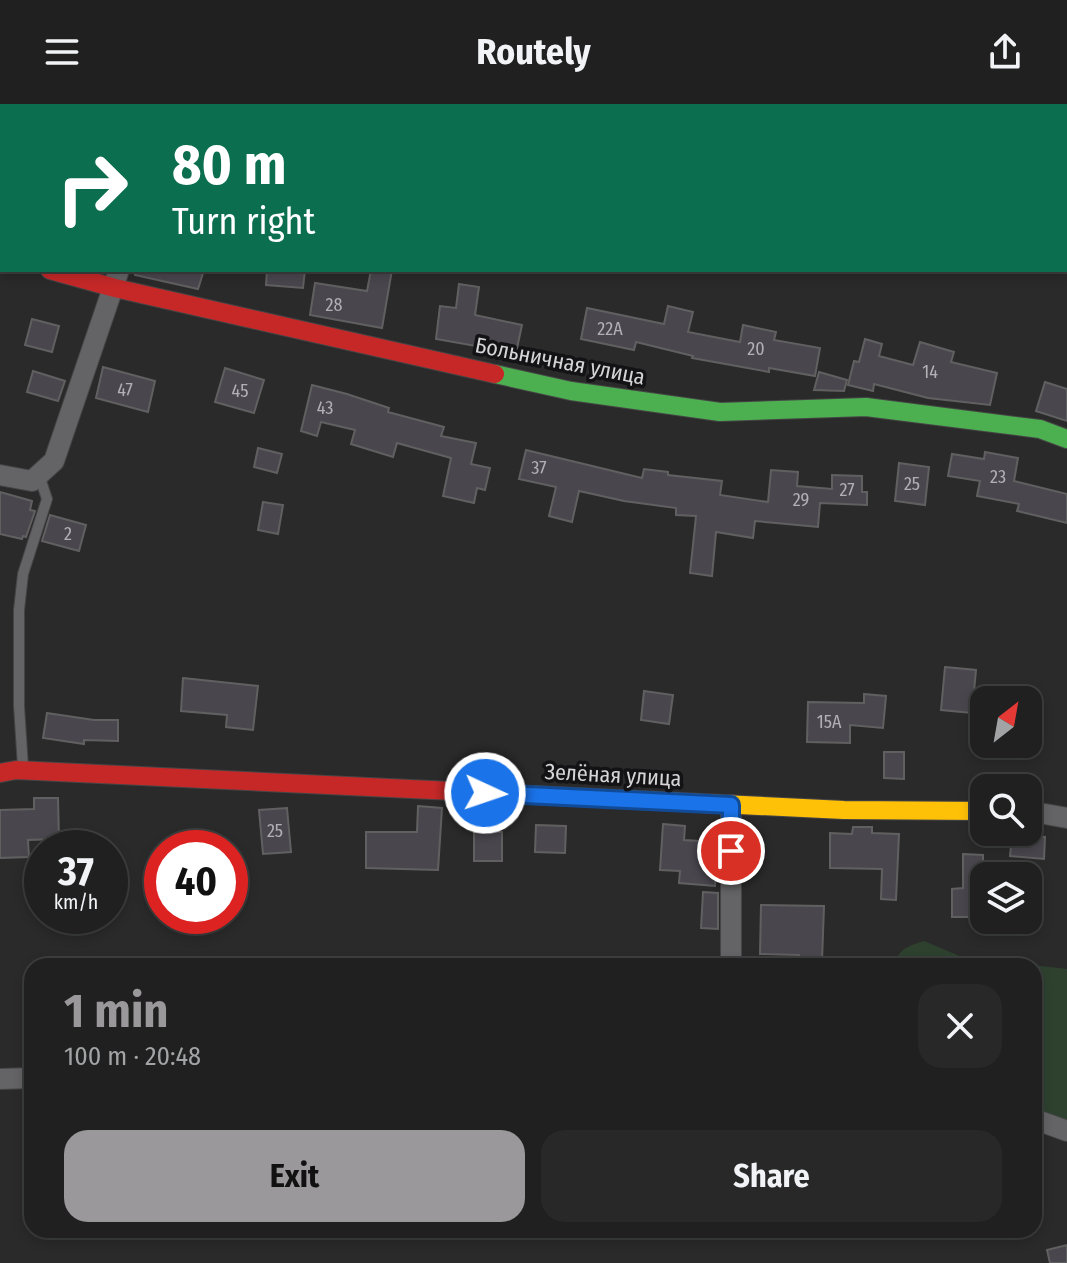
<!DOCTYPE html>
<html lang="en">
<head>
<meta charset="utf-8">
<style>
	:root { --surface:#202020; --page:#282829; --text:#f1f3f6; --muted:#a2a3a5; --line:#3d3e3e; --accent:#9a989a }
	body { margin:0; font-family:"Fira Sans Condensed",sans-serif; background:var(--page); color:var(--text); height:100vh; display:flex; flex-direction:column; font-size:30px; white-space:nowrap }
	* { box-sizing:border-box; margin:0 }
	p { font-size:26px; color:var(--muted) }
	.icon { flex:none; width:44px; height:44px; fill:none; stroke:currentColor; stroke-width:2; stroke-linecap:round; stroke-linejoin:round }
	.map { position:relative; flex:1; overflow:hidden }
	.side { position:absolute; left:24px; top:854px; width:1018px; height:280px; display:flex; flex-direction:column; background:var(--surface); border-radius:24px; box-shadow:0 4px 12px #0003,0 0 0 2px var(--line) }
	.side>* { flex:none }
	.banner { position:absolute; left:0px; top:0px; width:1068px; height:168px; box-shadow:0 4px 12px #0003,0 0 0 2px var(--line); background:#0b6e4f; color:#fff; overflow:hidden }
	.needle { width:52px; rotate:31deg }
	.buttons { position:absolute; left:970px; top:582px; display:grid; gap:16px }
	.buttons a { display:grid; place-items:center; width:72px; height:72px; border-radius:16px; background:var(--surface); box-shadow:0 4px 12px #0003,0 0 0 2px var(--line); font-size:40px }
	.speed { position:absolute; left:24px; top:726px; display:flex; gap:16px; font-size:40px; font-weight:700; text-align:center }
	.speed>* { display:grid; place-content:center; width:104px; height:104px; border-radius:50%; background:var(--surface); box-shadow:0 4px 12px #0003,0 0 0 2px var(--line); line-height:1 }
	.speed small { font-size:20px; font-weight:400 }
	.speed .limit { border:12px solid #d22; background:#fff; color:#111 }
	.pin { position:absolute; display:grid; place-items:center; width:68px; height:68px; color:#fff; margin:-34px; border:4px solid #fff; border-radius:50%; box-shadow:0 2px 8px #0007 }
	.me { position:absolute; width:88px; margin:-44px; rotate:93deg; stroke-linejoin:round; filter:drop-shadow(0 0 6px #0008) }
	.turn { display:flex; align-items:center; gap:28px; height:168px; padding:0 40px; font-size:36px }
	.turn .icon { width:104px; height:104px; stroke-width:2.5 }
	.turn b { display:block; font-size:56px; line-height:68px }
	.round { display:grid; place-items:center; flex:none; width:84px; height:84px; border-radius:24px; background:var(--page) }
	.summary { display:flex; align-items:center; justify-content:space-between; height:136px; padding:0 40px }
	h1 { font-size:48px; font-weight:700; line-height:60px; color:var(--accent) }
	.primary-button { display:flex; gap:16px; margin-top:auto; padding:16px 40px }
	.primary-button a { flex:1; height:92px; border-radius:24px; background:var(--accent); color:#111; font-size:32px; font-weight:700; line-height:92px; text-align:center }
	.primary-button a+a { background:var(--page); color:var(--text) }
	header { display:flex; justify-content:space-between; align-items:center; height:104px; padding:0 40px; background:var(--surface); font-size:36px; font-weight:700 }
	.map>svg:first-child { display:block }
	.green { fill:#2e412f }
	.building { fill:#4a464e; stroke:#616061; stroke-width:2 }
	.lines { fill:none; stroke-linecap:round; stroke-linejoin:round }
	.lane-casing { stroke:#464546; stroke-width:12 }
	.street-casing { stroke:#464546; stroke-width:22 }
	.fast-casing { stroke:#464546; stroke-width:20 }
	.slow-casing { stroke:#464546; stroke-width:20 }
	.jam-casing { stroke:#464546; stroke-width:20 }
	.lane { stroke:#646365; stroke-width:10 }
	.street { stroke:#646365; stroke-width:20 }
	.fast { stroke:#4caf50; stroke-width:18 }
	.slow { stroke:#ffc107; stroke-width:18 }
	.jam { stroke:#c62828; stroke-width:18 }
	.route-casing { stroke:#114b97; stroke-width:20 }
	.route { stroke:#1a73e8; stroke-width:14 }
	.labels { text-anchor:middle; dominant-baseline:central; stroke-width:7; stroke-linejoin:round; paint-order:stroke }
	.number-label { font-size:18px; fill:#b2b0b4 }
	.street-label { font-size:22px; fill:#d5d4d6; stroke:#131214 }
</style>
</head>
<body>
<header><svg class="icon" aria-label="menu" viewBox="0 0 24 24"><path d="M4 6h16M4 12h16M4 18h16"/></svg>Routely<svg class="icon" aria-label="share" viewBox="0 0 24 24"><path d="M12 15V3M7 8l5-5 5 5M5 13v7h14v-7"/></svg></header>
<div class="map">
<svg width="1067" height="1159" viewBox="0 0 1067 1159">
	<rect width="100%" height="100%" fill="#2b2a2b"/>
	<g class="green">
		<path d="M924 837 962 853 1012 862H894C898 845 908 842 924 837Z"/>
		<path d="M1032 861 1067 865V1019L1034 1004V862H1021Z"/>
	</g>
	<g class="building">
		<path d="M135 166H204L198 185 135 171Z"/>
		<path d="M267 166H305L303 184 266 181Z"/>
		<path d="M371 166H392L382 224 310 211 315 179 367 187Z"/>
		<path d="M459 180 479 183 475 211 522 221 516 249 436 235 440 202 456 204Z"/>
		<path d="M668 202 693 208 688 228 740 238 743 221 776 228 774 236 820 244 815 272 769 264V268L692 254 693 252 636 238 634 246 581 235 587 204 664 220Z"/>
		<path d="M32 215 59 222 52 248 25 241Z"/>
		<path d="M865 235 882 240 879 252 913 261 920 238 954 248 951 258 997 269 990 301 928 294 874 280 873 287 848 281 854 257 859 258Z"/>
		<path d="M103 263 155 277 148 308 96 294Z"/>
		<path d="M225 264 264 276 254 309 215 298Z"/>
		<path d="M33 267 65 277 58 297 27 288Z"/>
		<path d="M819 268 847 276 844 287 814 286Z"/>
		<path d="M1045 278 1067 285V317L1036 307Z"/>
		<path d="M312 281 347 290 389 304 388 308 444 323 441 332 476 339 471 360 490 364 485 386 477 384 474 399 443 392 451 354 397 339 393 353 351 340 355 326 321 318 317 332 301 327Z"/>
		<path d="M258 344 282 350 277 369 254 363Z"/>
		<path d="M526 346 642 374 644 365 668 368V371L722 377 720 391 768 398 771 366 798 368 797 382 832 385V371L862 372V388H867V401L820 399 818 423 755 417 753 434 716 428 712 472 690 469 696 412 676 411V404L624 397 579 387 572 418 549 412 556 383 519 375Z"/>
		<path d="M985 348 1018 354 1014 377 1067 390V419L1017 407 1019 400 977 392 980 377 948 372 952 350 984 355Z"/>
		<path d="M899 359 929 363 925 401 895 397Z"/>
		<path d="M0 388 32 397 30 406 35 407 26 433 23 432 22 435 0 430Z"/>
		<path d="M263 398 283 401 278 430 258 426Z"/>
		<path d="M50 411 86 421 79 447 42 437Z"/>
		<path d="M945 563 976 566 972 609 941 606Z"/>
		<path d="M183 574 258 582 253 626 226 623 227 611 181 607Z"/>
		<path d="M644 587 673 591 669 620 641 616Z"/>
		<path d="M864 590 886 592 883 624 850 621V639L807 638 808 598 864 599Z"/>
		<path d="M47 609 94 616H118V637L84 636V640L43 634Z"/>
		<path d="M884 648H904V675L884 674Z"/>
		<path d="M34 694H58L59 735 28 736 29 753 0 754V706L34 705Z"/>
		<path d="M418 702 442 704 438 766 366 764V728H417Z"/>
		<path d="M287 704 291 748 263 750 259 706Z"/>
		<path d="M663 720 685 722 684 736 718 738 715 782 679 779 680 767 660 766Z"/>
		<path d="M536 721 566 722 565 749 535 748Z"/>
		<path d="M853 723H872V729L899 730 896 796 881 795 882 765 830 764V729L852 730Z"/>
		<rect x="474" y="728" width="28" height="29"/>
		<path d="M1012 730 1045 733 1044 755 1010 752Z"/>
		<path d="M963 750 983 751V813H952V785L963 784Z"/>
		<path d="M703 788 718 789V825L701 824Z"/>
		<path d="M761 801 824 802 822 857 799 856V851L760 850Z"/>
		<path d="M1067 1141V1159H1050L1047 1146Z"/>
	</g>
	<g class="lines">
		<defs>
			<path id="lane" d="M23 663 19 602V506L23 470 47 395 39 371"/>
			<g id="street">
				<path d="M161 2V0"/>
				<path d="M0 148H2"/>
				<path d="M0 371 32 377 54 357 119 166"/>
				<path d="M1028 707 1067 714"/>
				<path d="M731 862V701"/>
				<path d="M0 975 32 974"/>
				<path d="M1034 1015 1067 1027"/>
			</g>
			<path id="fast" d="M495 270 571 287 720 308 866 303 1040 325 1067 335"/>
			<path id="slow" d="M617 695 844 706 984 707"/>
			<g id="jam">
				<path d="M50 166 115 184 495 270"/>
				<path d="M0 669 16 666 617 695"/>
			</g>
		</defs>
		<use href="#lane" class="lane-casing"/>
		<use href="#street" class="street-casing"/>
		<use href="#fast" class="fast-casing"/>
		<use href="#slow" class="slow-casing"/>
		<use href="#jam" class="jam-casing"/>
		<use href="#lane" class="lane"/>
		<use href="#street" class="street"/>
		<use href="#fast" class="fast"/>
		<use href="#slow" class="slow"/>
		<use href="#jam" class="jam"/>
	</g>
	<g class="lines">
		<defs>
			<path id="route" d="M485 689 731 701V747"/>
		</defs>
		<use href="#route" class="route-casing"/>
		<use href="#route" class="route"/>
	</g>
	<g class="labels">
		<g class="number-label">
			<text x="334" y="201">28</text>
			<text x="610" y="225">22А</text>
			<text x="756" y="245">20</text>
			<text x="930" y="268">14</text>
			<text x="125" y="286">47</text>
			<text x="240" y="287">45</text>
			<text x="325" y="304">43</text>
			<text x="539" y="364">37</text>
			<text x="998" y="373">23</text>
			<text x="912" y="380">25</text>
			<text x="847" y="386">27</text>
			<text x="801" y="396">29</text>
			<text x="68" y="430">2</text>
			<text x="829" y="618">15А</text>
			<text x="275" y="727">25</text>
		</g>
		<g class="street-label">
			<text transform="translate(560 257) rotate(11)">Больничная улица</text>
			<text transform="translate(613 671) rotate(3)">Зелёная улица</text>
		</g>
	</g>
</svg>
<div class="buttons">
<a><svg class="needle" viewBox="-14 -14 28 28"><path d="M0-13l5 13h-10z" fill="#e53935"/><path d="M0 13l5-13h-10z" fill="#a2a3a5"/></svg></a>
<a><svg class="icon" aria-label="search" viewBox="0 0 24 24"><circle cx="10" cy="10" r="6"/><path d="M15 15l6 6"/></svg></a>
<a><svg class="icon" aria-label="layers" viewBox="0 0 24 24"><path d="M12 4l9 5-9 5-9-5zM3 14l9 5 9-5"/></svg></a>
</div>
<div class="speed"><div>37<small>km/h</small></div><div class="limit">40</div></div>
<div class="pin" style="left:731px;top:747px;background:#d93025"><svg class="icon" aria-label="arrive" viewBox="0 0 24 24"><path d="M6 21V4h12l-3 4 3 4H6"/></svg></div>
<svg class="me" style="left:485px;top:689px" viewBox="-20 -20 40 40"><circle r="17" fill="#1a73e8" stroke="#fff" stroke-width="3"/><path d="M0-11L8 9 0 5-8 9z" fill="#fff"/></svg>
<div class="banner">
<div class="turn"><svg class="icon" aria-label="right" viewBox="0 0 24 24"><path d="M7 20v-9h11M14 6l5 5-5 5"/></svg><div><b>80 m</b>Turn right</div></div>
</div>
<section class="side">
<div class="summary"><div><h1>1 min</h1><p>100 m · 20:48</p></div><a class="round"><svg class="icon" aria-label="close" viewBox="0 0 24 24"><path d="M6 6l12 12M18 6L6 18"/></svg></a></div>
<div class="primary-button"><a>Exit</a><a>Share</a></div>
</section>
</div>
</body>
</html>
